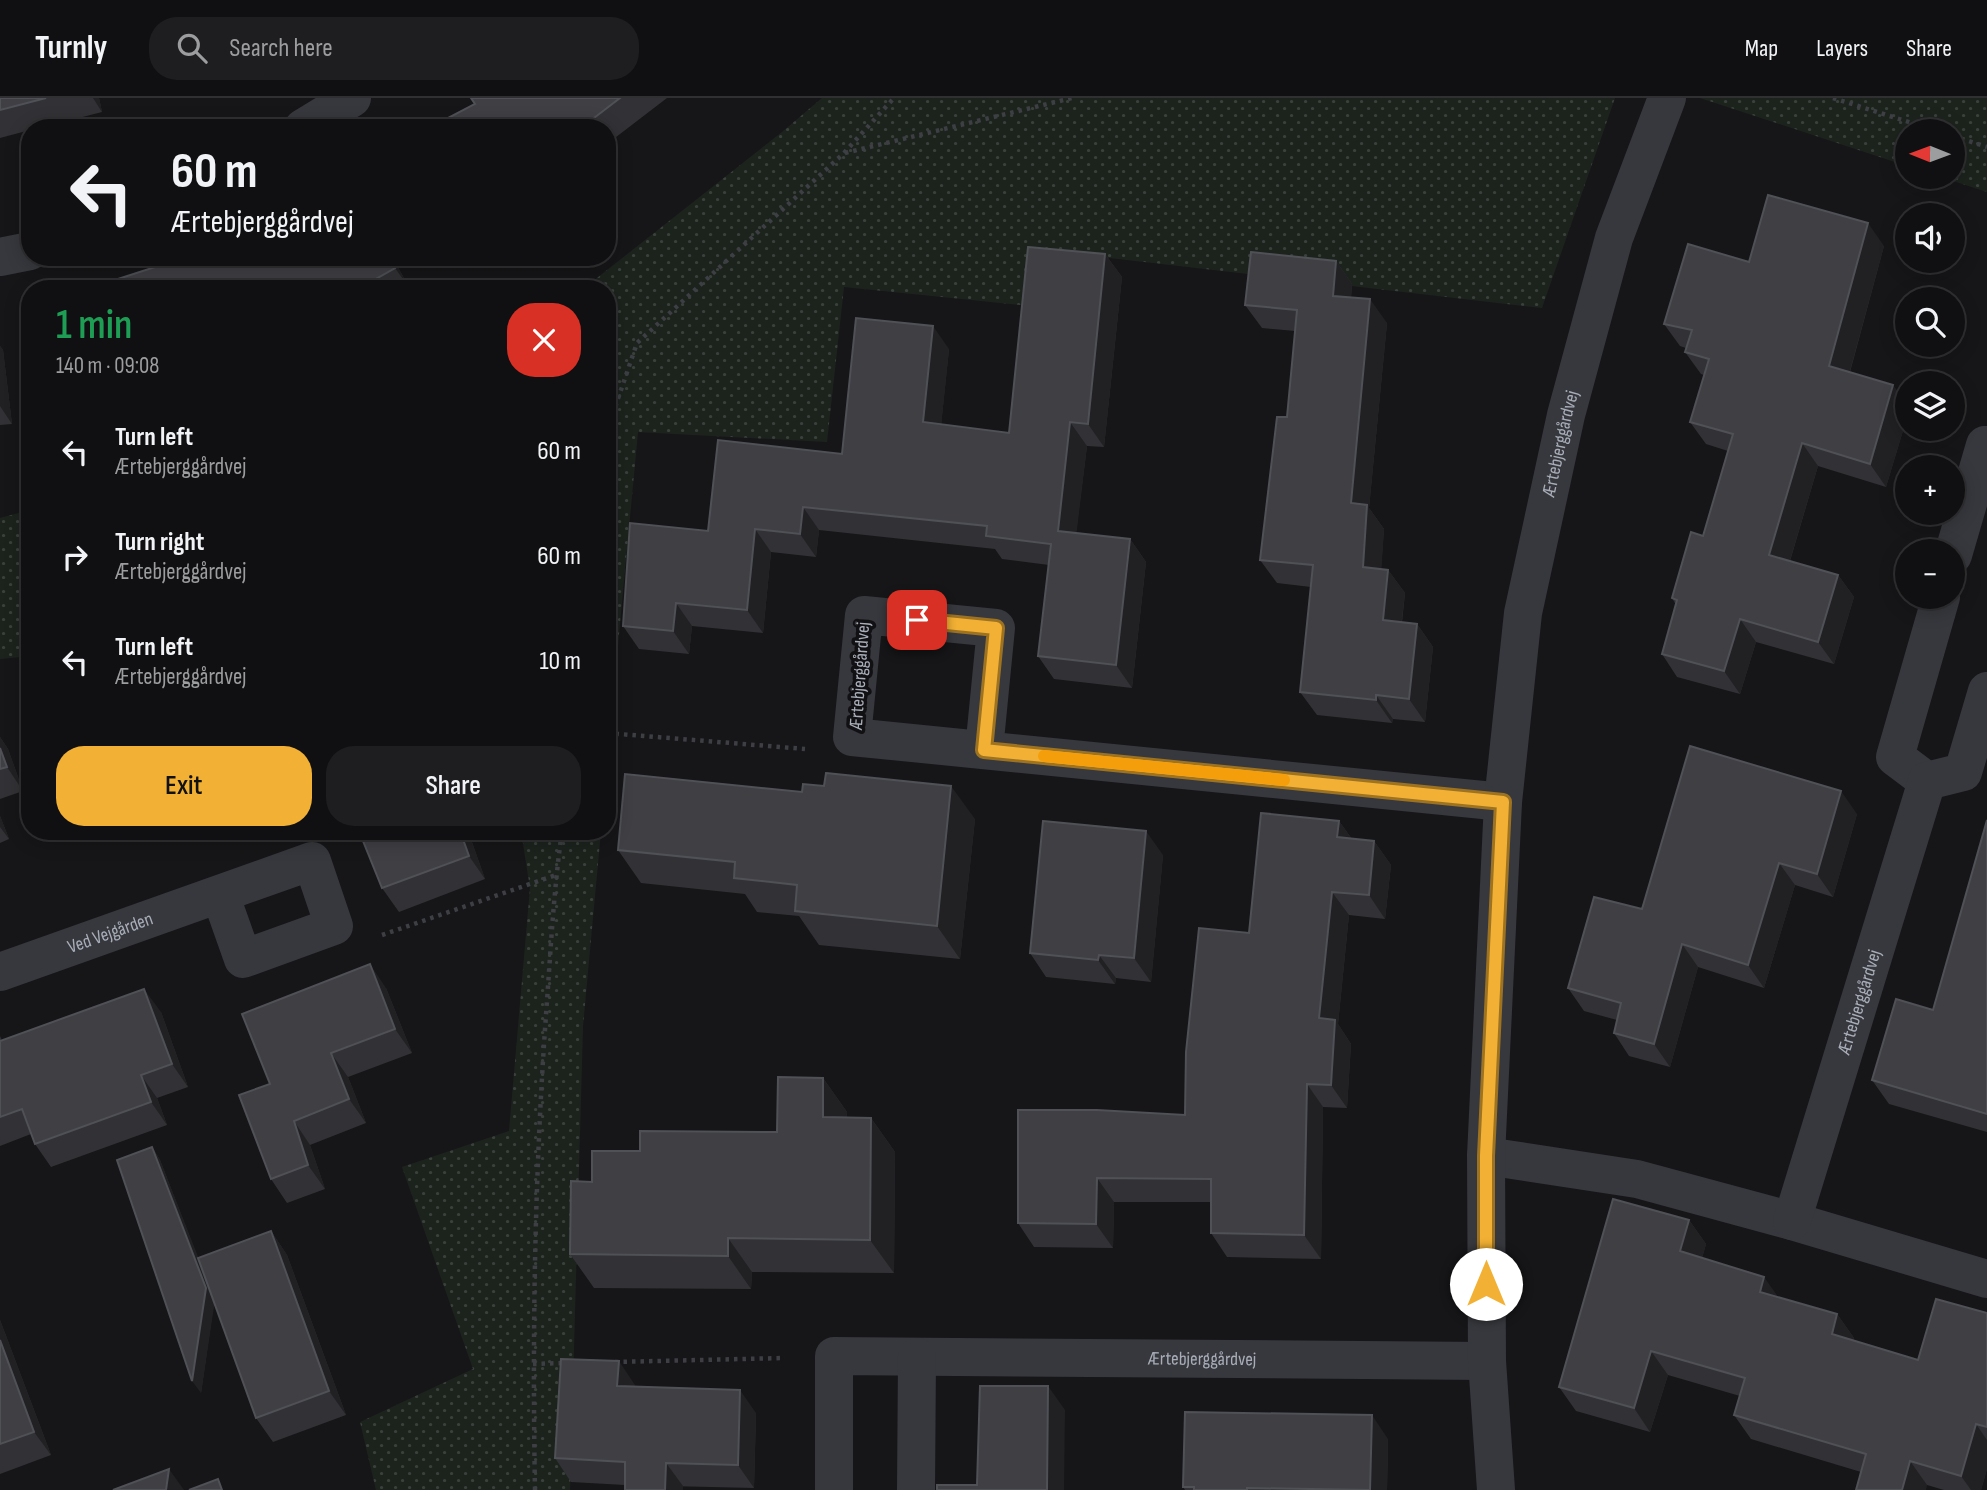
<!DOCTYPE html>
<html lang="en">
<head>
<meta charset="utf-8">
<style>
	:root { --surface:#101012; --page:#1e1e20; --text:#f1f3f6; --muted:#9c9d9f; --line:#303032; --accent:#f2b134 }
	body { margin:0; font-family:"Sofia Sans Condensed",sans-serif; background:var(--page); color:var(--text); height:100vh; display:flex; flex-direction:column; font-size:26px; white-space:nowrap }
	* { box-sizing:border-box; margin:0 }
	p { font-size:23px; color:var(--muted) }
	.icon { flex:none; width:38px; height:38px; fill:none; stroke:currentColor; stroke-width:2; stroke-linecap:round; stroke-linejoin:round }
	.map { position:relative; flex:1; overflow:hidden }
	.side { position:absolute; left:21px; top:182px; width:595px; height:560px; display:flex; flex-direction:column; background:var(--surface); border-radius:28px; box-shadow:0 4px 18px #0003,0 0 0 2px var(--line) }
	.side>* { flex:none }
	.banner { position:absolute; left:21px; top:21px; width:595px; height:147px; border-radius:28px; box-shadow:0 4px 18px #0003,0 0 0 2px var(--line); background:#101012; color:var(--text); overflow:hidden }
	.needle { width:46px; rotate:271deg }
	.tools { position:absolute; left:1895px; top:21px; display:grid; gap:14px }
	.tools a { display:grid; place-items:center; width:70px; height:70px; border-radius:50%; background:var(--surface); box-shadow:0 4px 18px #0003,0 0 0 2px var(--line); font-size:35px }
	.pin { position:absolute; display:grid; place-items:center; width:60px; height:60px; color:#fff; margin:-30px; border-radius:14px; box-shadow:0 4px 10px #0006 }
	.me { position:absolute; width:77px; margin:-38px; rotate:0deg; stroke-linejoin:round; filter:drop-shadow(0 0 5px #0008) }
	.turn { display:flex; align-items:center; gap:24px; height:147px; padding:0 35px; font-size:32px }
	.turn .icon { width:91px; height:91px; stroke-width:2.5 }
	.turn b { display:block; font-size:49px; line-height:60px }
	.round { display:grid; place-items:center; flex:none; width:74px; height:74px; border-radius:28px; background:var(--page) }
	.headline { display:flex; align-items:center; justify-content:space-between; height:119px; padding:0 35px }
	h1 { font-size:42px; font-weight:600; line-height:52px; color:#1e9e55 }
	.button { display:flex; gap:14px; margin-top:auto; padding:14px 35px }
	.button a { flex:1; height:80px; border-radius:28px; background:var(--accent); color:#111; font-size:28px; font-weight:600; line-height:80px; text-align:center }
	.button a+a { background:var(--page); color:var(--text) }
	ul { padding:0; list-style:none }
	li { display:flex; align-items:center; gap:21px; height:105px; padding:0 35px }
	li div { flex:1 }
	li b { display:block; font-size:26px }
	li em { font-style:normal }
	header { display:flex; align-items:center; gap:42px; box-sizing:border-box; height:98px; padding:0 35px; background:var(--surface); border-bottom:2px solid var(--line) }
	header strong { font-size:33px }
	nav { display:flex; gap:38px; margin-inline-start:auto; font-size:24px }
	.search { width:490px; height:63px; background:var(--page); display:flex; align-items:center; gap:18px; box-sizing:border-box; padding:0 24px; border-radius:28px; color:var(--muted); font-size:26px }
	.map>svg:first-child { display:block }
	.grass { fill:url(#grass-dots) }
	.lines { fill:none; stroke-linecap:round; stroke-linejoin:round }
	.path { stroke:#3d3f44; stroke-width:4.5; stroke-dasharray:3.5 5; stroke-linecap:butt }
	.minor { stroke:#37383d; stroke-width:38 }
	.wall { fill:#323236 }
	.shaded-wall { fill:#212124 }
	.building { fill:#3f3f44; stroke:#4f5156; stroke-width:2 }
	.route-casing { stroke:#9d7322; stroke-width:18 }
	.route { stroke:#f2b134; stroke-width:12 }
	.slow { stroke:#f59e0b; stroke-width:12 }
	.labels { text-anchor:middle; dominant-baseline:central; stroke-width:7; stroke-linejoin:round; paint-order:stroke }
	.street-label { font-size:19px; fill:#a8adb8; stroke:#111113 }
</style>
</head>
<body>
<header>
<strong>Turnly</strong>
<div class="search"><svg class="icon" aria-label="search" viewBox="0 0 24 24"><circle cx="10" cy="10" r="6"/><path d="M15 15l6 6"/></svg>Search here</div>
<nav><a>Map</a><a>Layers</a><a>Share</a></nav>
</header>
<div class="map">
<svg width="1987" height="1392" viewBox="0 0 1987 1392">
	<defs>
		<pattern id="grass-dots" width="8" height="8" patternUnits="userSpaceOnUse" patternTransform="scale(1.75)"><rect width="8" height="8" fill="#1c231d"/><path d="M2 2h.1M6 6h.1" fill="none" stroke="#3a403c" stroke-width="1.8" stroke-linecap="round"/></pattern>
	</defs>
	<rect width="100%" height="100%" fill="#161618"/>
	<g class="grass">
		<path d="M822 0H1615L1542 210 1032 151 1030 208 844 189 827 344 638 334 607 664V191H583L782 34Z"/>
		<path d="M1700 0H1987V94L1941 79H1953V33H1908L1907 68Z"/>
		<path d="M30 412V558L0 561V420Z"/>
		<path d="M521 733H601L583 928 570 1392H376L360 1324 473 1271 402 1069 509 1033 530 790Z"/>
	</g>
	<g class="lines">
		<g class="path">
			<path d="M1833 0 1937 33"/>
			<path d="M1953 38 1987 49"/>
			<path d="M845 55 1072 0"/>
			<path d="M607 333 637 245 843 56 894 0"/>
			<path d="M607 635 805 651"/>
			<path d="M382 837 556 777"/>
			<path d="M615 1264 785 1260"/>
			<path d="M533 1266 564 1265"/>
			<path d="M535 1392C532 1229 535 1066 547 903 551 846 554 790 562 733"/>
		</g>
		<g class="minor">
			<path d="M303 30 352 0"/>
			<path d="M0 159 30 153"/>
			<path d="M1953 457 1985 347 1987 348"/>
			<path d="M984 652 996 530 864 517 852 639 1503 704"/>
			<path d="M1927 683 1895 659 1941 499"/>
			<path id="s1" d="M0 874 312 763 334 828 243 861 220 796"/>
			<path d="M1486 1058 1637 1081 1792 1123 1987 1181"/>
			<path id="s2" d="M1792 1123 1927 683 1963 674 1987 593"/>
			<path id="s3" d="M834 1392V1258L1487 1263"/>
			<path d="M916 1392 917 1259"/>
			<path id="s4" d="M1496 1392 1487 1263 1486 1058 1503 704 1523 515 1566 317 1614 140 1667 0"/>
		</g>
	</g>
	<g class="wall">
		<path d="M0 0H99L102 14 40 30H30V32L0 40Z"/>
		<path d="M471 0H667L607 46V30H429L475 6Z"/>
		<path d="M1884 148 1850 274 1908 307V316L1886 389 1818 368 1790 463 1838 477 1854 499 1834 566 1756 544 1740 596 1677 579 1662 556 1676 507 1672 500 1703 438 1728 353 1706 346 1690 324 1704 277 1701 276 1685 254 1686 250 1680 248 1664 226 1749 164Z"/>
		<path d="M1105 156 1122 179 1104 349 1087 348 1076 435 1130 441 1146 464 1132 590 1054 581 1038 558 1049 467 1002 461 995 451 819 432 816 459 771 454 763 535 692 528 689 556 639 551 623 528 708 433 842 356 949 251 941 327 1009 335Z"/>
		<path d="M186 159H404L395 164 410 191H87Z"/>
		<path d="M1336 163 1352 186 1351 200 1387 225 1369 410 1384 431 1381 471 1388 472 1405 495 1402 524 1417 526 1433 549 1425 624 1393 621 1392 625 1317 617 1300 594 1311 489 1277 485 1260 462 1287 319 1295 233 1262 230 1245 207Z"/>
		<path d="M0 248 3 252 12 326 0 327Z"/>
		<path d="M0 639 8 651 23 693 0 701Z"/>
		<path d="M1857 716 1833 799 1795 787 1764 890 1698 869 1670 969 1629 958 1614 935 1617 922 1584 913 1568 890 1642 811Z"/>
		<path d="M0 718 9 741 0 745Z"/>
		<path d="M975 721 960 861 819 847 799 818 757 814 745 796 641 785 618 752Z"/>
		<path d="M1987 722V1034L1889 1006 1872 982 1933 912Z"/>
		<path d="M1339 723 1352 741 1374 743 1391 767 1385 821 1349 817 1338 926 1351 946 1347 1010 1323 1009 1321 1161 1227 1159 1211 1135V1104H1114L1113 1150 1034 1149 1018 1125 1185 1017 1249 835Z"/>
		<path d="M468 733 485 781 399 814 382 790Z"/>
		<path d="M1163 757 1151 884 1116 880 1115 886 1046 879 1030 855Z"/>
		<path d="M386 890 412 955 348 979 366 1025 310 1047 325 1091 287 1105 271 1081 270 986Z"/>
		<path d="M161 914 188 989 157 1000 167 1027 51 1069 35 1046 31 1036 0 1048V938L2 943Z"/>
		<path d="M823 980 847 1014V1020H871L895 1054 894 1175 752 1174 751 1191 594 1190 570 1156 592 1084 640 1053 777 1034Z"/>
		<path d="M152 1049 160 1062 198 1160 271 1133 287 1157 346 1317 273 1344 256 1320 214 1205 201 1295Z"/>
		<path d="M1689 1122 1706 1146 1702 1160 1779 1199 1837 1216 1854 1240 1853 1243 1918 1262 1987 1215V1371L1981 1392H1944L1927 1387 1861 1374 1751 1341 1734 1317 1740 1298 1668 1277 1650 1334 1576 1313 1559 1289Z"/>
		<path d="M0 1222 51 1357 0 1376Z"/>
		<path d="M635 1287V1289L756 1315 754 1390 625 1387 571 1384 555 1360Z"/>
		<path d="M1388 1341 1387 1392H1185L1183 1389Z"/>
	</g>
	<g class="shaded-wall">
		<path d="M93 0H99L102 14Z"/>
		<path d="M1868 125 1884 148 1845 291 1829 268Z"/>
		<path d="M1105 156 1122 179 1104 349 1088 326Z"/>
		<path d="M389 159H392L395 164 410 191 395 170Z"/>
		<path d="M1336 163 1352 186 1349 221 1333 198Z"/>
		<path d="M1370 201 1387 225 1369 410 1384 431 1380 493 1363 469 1351 405Z"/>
		<path d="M933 228 949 251 939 348 923 324Z"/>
		<path d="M0 248 3 252 12 326 0 308Z"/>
		<path d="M1893 287 1908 307V316L1886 389 1870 366Z"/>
		<path d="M1070 324 1087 348 1074 456 1058 433Z"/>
		<path d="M1802 345 1818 368 1785 479 1769 457Z"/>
		<path d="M803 409 819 432 816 459 800 436Z"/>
		<path d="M755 431 771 454 763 535 747 512Z"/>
		<path d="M1130 441 1146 464 1132 590 1116 567Z"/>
		<path d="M1388 472 1405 495 1399 546 1383 522Z"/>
		<path d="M1838 477 1854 499 1834 566 1818 544Z"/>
		<path d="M676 505 692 528 689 556 673 533Z"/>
		<path d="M1740 521 1756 544 1740 596 1724 573Z"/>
		<path d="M1417 526 1433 549 1425 624 1409 601Z"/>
		<path d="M1376 597 1393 621 1392 625 1376 602Z"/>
		<path d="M0 639 8 651 23 693 7 669 0 650Z"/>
		<path d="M951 688 975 721 960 861 937 828Z"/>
		<path d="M1841 693 1857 716 1833 799 1817 776Z"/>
		<path d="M0 718 9 741 0 729Z"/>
		<path d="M1339 723 1356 747 1337 739Z"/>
		<path d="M460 733H468L485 781 469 758Z"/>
		<path d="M1146 733 1163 757 1151 884 1134 860Z"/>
		<path d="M1374 743 1391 767 1385 821 1369 797Z"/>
		<path d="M1779 765 1795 787 1764 890 1748 867Z"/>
		<path d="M1332 794 1349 817 1338 926 1351 946 1347 1010 1331 987 1319 920Z"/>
		<path d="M1682 846 1698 869 1670 969 1654 946Z"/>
		<path d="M1099 857 1116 880 1115 886 1098 862Z"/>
		<path d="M370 866 386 890 412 955 395 931Z"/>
		<path d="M144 891 161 914 188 989 172 966Z"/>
		<path d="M331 955 348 979 366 1025 349 1001Z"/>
		<path d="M141 977 157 1000 167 1027 151 1004Z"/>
		<path d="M823 980 847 1014 846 1053 823 1019Z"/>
		<path d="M1307 986 1323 1009 1321 1161 1304 1137Z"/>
		<path d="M871 1020 895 1054 894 1175 870 1142Z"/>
		<path d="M294 1023 310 1047 325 1091 308 1067Z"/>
		<path d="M152 1049 160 1062 215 1202 201 1295 192 1283Z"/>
		<path d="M1097 1080 1114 1104 1113 1150 1096 1126Z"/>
		<path d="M1689 1122 1706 1146 1697 1177 1680 1153Z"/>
		<path d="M271 1133 287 1157 346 1317 329 1293Z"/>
		<path d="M728 1140 752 1174 751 1191 728 1158Z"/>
		<path d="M1764 1179 1781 1203 1760 1194Z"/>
		<path d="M1837 1216 1854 1240 1849 1260 1832 1236Z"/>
		<path d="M0 1222 51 1357 34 1334 0 1242Z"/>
		<path d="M1651 1253 1668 1277 1650 1334 1634 1310Z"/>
		<path d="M619 1263 635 1287 634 1312 617 1288Z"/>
		<path d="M1048 1288 1065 1312 1064 1392H1047Z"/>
		<path d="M740 1292 756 1315 754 1390 738 1367Z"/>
		<path d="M1372 1317 1388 1341 1387 1392H1370Z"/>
		<path d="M1976 1326 1987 1342V1371L1981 1392H1971L1961 1378Z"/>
		<path d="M1910 1363 1927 1387 1926 1392H1902Z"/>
		<path d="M666 1365 683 1388V1392H665Z"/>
		<path d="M169 1371 184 1392H166Z"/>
	</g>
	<g class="building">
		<path d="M0 0H46L0 12Z"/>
		<path d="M471 0H620L590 23 595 28 593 30H429L475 6Z"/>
		<path d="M1768 97 1868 125 1829 268 1893 287 1870 366 1802 345 1769 457 1838 477 1818 544 1740 521 1724 573 1662 556 1677 502 1672 500 1691 434 1703 438 1733 336 1690 324 1709 261 1685 254 1692 232 1664 226 1688 146 1749 164Z"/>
		<path d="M1028 149 1105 156 1088 326 1070 324 1058 433 1130 441 1116 567 1038 558 1051 446 986 438 987 428 803 409 800 436 755 431 747 512 676 505 673 533 623 528 630 425 708 433 718 342 842 356 856 220 933 228 923 324 1009 335Z"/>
		<path d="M1251 154 1336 163 1333 198 1370 201 1351 405 1367 407 1363 469 1388 472 1383 522 1417 526 1409 601 1376 597V602L1300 594 1313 467 1260 462 1277 319H1287L1297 212 1245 207Z"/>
		<path d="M186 159H389L395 170 358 191H87Z"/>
		<path d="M1690 648 1841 693 1817 776 1779 765 1748 867 1682 846 1654 946 1614 935 1621 905 1568 890 1594 799 1642 811Z"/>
		<path d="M0 650 7 669 0 671Z"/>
		<path d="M826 675 951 688 937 828 795 813 797 787 734 780 735 764 618 752 625 676 802 694 803 686 824 688Z"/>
		<path d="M1261 715 1339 723 1337 739 1374 743 1369 797 1332 794 1319 920 1335 922 1331 987 1307 986 1304 1137 1211 1135V1081L1097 1080 1096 1126 1018 1125V1012H1097L1185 1017 1186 954 1199 830 1249 835Z"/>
		<path d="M1987 722V1016L1872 982 1896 901 1933 912Z"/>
		<path d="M1043 723 1146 733 1134 860 1099 857 1098 862 1030 855Z"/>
		<path d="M359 733H460L469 758 382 790Z"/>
		<path d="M370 866 395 931 331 955 349 1001 294 1023 308 1067 271 1081 239 997 270 986 242 916Z"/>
		<path d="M144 891 172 966 141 977 151 1004 35 1046 22 1011 0 1019V943Z"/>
		<path d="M778 979 823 980V1019L871 1020 870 1142 728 1140V1158L570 1156 571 1083 592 1084V1053H640V1033L777 1034Z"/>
		<path d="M152 1049 206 1190 192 1283 117 1062Z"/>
		<path d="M1613 1101 1689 1122 1680 1153 1764 1179 1760 1194 1837 1216 1832 1236 1918 1262 1936 1201 1987 1215V1329L1976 1326 1961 1378 1910 1363 1902 1392H1856L1866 1356 1734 1317 1745 1280 1651 1253 1634 1310 1559 1289Z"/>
		<path d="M271 1133 329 1293 256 1320 198 1160Z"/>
		<path d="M0 1242 34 1334 0 1346Z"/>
		<path d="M561 1261 619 1263 617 1288 740 1292 738 1367 666 1365 665 1392H625V1364L555 1360Z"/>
		<path d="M980 1288H1048L1047 1392H937V1387H977Z"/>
		<path d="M1185 1314 1372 1317 1370 1392 1247 1390V1392H1194V1389H1183Z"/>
		<path d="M169 1371 166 1392H113Z"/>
		<path d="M218 1381 222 1392H189Z"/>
	</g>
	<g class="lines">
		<defs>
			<path id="route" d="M917 522 996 530 984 652 1503 704 1486 1058V1186"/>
		</defs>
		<use href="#route" class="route-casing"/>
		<use href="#route" class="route"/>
		<path class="slow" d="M1044 658 1284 682"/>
	</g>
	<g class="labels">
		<g class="street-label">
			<text stroke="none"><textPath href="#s4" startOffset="1052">Ærtebjerggårdvej</textPath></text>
			<text transform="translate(860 578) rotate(-86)">Ærtebjerggårdvej</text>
			<text stroke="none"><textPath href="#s1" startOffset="117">Ved Vejgården</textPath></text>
			<text stroke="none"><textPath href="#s2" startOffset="229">Ærtebjerggårdvej</textPath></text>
			<text stroke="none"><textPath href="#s3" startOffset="502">Ærtebjerggårdvej</textPath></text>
		</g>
	</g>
</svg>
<div class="tools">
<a><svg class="needle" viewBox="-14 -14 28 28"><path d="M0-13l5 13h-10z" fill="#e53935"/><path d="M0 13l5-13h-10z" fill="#9c9d9f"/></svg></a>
<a><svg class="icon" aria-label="sound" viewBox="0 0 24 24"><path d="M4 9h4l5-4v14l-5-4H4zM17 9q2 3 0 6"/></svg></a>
<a><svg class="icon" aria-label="search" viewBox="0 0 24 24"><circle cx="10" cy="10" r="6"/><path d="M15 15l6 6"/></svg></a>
<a><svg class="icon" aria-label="layers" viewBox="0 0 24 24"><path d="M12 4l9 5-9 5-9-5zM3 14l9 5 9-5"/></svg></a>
<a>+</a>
<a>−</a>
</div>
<div class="pin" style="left:917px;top:522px;background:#d93025"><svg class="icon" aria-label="arrive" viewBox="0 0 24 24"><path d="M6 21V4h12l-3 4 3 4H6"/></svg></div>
<svg class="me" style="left:1486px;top:1186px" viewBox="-20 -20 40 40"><circle r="19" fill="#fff"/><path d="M0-13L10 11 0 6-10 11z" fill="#f2b134"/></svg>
<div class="banner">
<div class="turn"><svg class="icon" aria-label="left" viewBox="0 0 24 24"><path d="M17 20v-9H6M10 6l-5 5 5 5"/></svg><div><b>60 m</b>Ærtebjerggårdvej</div></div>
</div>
<section class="side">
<div class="headline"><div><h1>1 min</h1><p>140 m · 09:08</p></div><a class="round" style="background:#d93025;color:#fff"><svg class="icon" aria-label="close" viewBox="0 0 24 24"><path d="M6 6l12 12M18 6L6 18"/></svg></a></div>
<ul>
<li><svg class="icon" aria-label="left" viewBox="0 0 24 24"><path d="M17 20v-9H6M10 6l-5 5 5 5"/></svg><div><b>Turn left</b><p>Ærtebjerggårdvej</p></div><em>60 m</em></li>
<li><svg class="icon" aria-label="right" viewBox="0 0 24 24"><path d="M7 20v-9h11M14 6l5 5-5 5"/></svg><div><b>Turn right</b><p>Ærtebjerggårdvej</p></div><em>60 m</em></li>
<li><svg class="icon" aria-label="left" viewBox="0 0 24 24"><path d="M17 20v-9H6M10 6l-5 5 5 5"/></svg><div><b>Turn left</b><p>Ærtebjerggårdvej</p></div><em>10 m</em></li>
</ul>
<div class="button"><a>Exit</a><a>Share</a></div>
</section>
</div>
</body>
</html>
